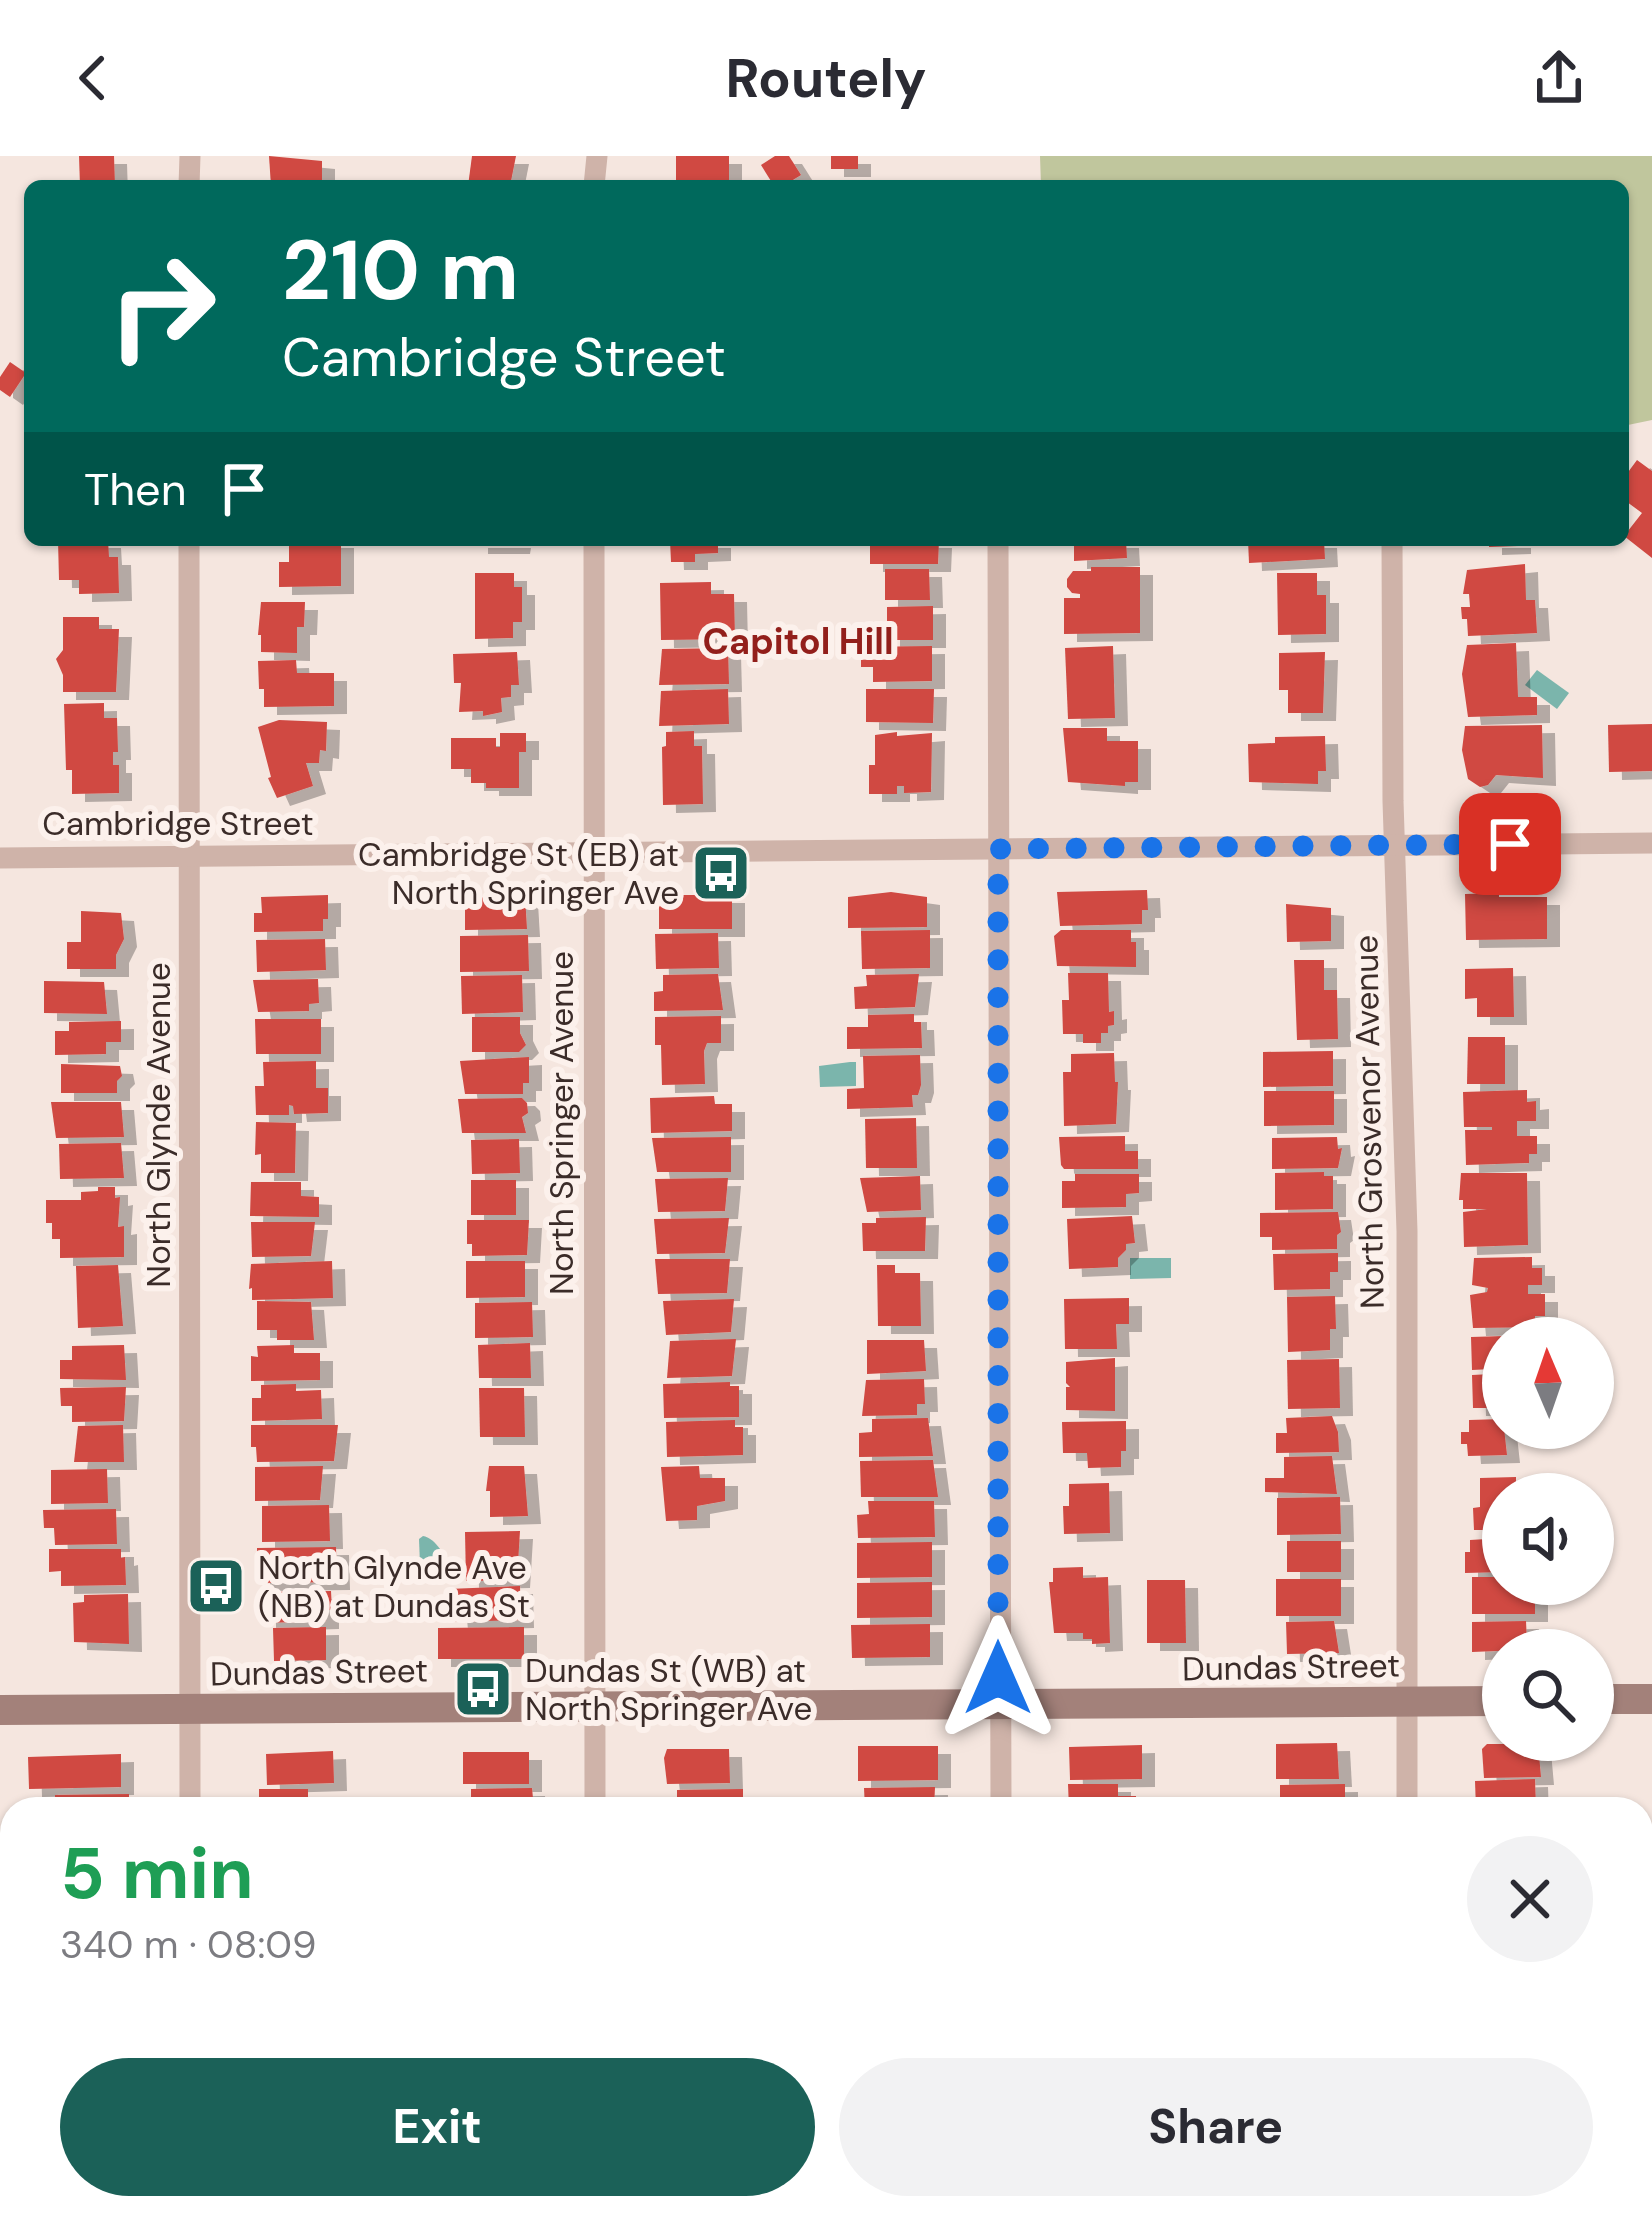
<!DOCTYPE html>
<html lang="en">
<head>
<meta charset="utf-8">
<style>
	:root { --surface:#fff; --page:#f2f2f3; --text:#2b2b33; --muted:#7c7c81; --accent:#1b6158 }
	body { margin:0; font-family:"DM Sans",sans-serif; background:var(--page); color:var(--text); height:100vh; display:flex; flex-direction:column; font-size:45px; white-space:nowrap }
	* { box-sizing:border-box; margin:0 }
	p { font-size:39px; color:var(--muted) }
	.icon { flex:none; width:66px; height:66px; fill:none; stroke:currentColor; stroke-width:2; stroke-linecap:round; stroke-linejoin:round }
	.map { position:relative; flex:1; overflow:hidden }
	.drawer { position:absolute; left:0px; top:1641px; width:1653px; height:423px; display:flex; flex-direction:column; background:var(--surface); border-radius:36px 36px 0 0; box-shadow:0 3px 9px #0004 }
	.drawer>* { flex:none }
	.banner { position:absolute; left:24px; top:24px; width:1605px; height:366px; border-radius:18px; box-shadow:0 3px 9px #0004; background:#00695c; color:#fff; overflow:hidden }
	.needle { width:78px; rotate:358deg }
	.tools { position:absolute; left:1482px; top:1161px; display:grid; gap:24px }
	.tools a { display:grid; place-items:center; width:132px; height:132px; border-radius:50%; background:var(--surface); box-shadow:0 3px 9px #0004; font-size:60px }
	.pin { position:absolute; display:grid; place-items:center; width:102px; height:102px; color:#fff; margin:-51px; border-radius:24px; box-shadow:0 6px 18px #0006 }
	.me { position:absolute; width:132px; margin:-66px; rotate:0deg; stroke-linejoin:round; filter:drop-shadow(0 0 9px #0008) }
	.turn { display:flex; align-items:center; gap:42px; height:252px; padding:0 60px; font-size:54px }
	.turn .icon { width:156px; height:156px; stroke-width:2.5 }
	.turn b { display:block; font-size:84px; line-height:102px }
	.then { display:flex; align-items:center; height:114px; padding:0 60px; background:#0003; gap:24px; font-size:45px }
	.round { display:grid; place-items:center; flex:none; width:126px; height:126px; border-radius:63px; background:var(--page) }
	.summary { display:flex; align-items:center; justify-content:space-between; height:204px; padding:0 60px }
	h1 { font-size:72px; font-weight:700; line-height:90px; color:#1e9e55 }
	.action { display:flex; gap:24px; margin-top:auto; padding:24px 60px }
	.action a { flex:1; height:138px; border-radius:72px; background:var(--accent); color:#fff; font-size:48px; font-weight:700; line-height:138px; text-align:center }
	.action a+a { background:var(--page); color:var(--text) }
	header { display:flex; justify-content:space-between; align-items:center; height:156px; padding:0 60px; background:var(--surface); font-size:54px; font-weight:700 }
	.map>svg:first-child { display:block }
	.green { fill:#c0c69d }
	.water { fill:#7bb5ac }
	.building { fill:#d04842; filter:url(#shadow) }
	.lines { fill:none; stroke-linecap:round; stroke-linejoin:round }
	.street { stroke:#cfb3a9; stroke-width:21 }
	.secondary { stroke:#a3817a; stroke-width:30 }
	.route { stroke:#1a73e8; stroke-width:21; stroke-dasharray:0 37.8 }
	.labels { text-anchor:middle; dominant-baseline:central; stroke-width:12; stroke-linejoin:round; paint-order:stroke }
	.street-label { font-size:33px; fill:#3b2c29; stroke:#fcf1ec }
	.poi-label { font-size:33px; fill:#3b2c29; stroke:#fcf1ec; text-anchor:start }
	.neighbourhood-label { font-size:36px; font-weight:bold; fill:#921f1b; stroke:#fcf1ec }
</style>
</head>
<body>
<header><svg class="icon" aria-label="back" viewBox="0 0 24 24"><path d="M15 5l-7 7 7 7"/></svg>Routely<svg class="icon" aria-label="share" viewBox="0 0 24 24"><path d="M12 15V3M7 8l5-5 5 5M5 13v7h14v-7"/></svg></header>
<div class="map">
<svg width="1652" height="2063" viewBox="0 0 1652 2063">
	<defs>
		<filter id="shadow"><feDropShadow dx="13" dy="8" stdDeviation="0" flood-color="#0004"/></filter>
	</defs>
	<rect width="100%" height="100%" fill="#f5e6df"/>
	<path class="green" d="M1040 0H1652V264L1623 270V30L1041 29Z"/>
	<g class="water">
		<path d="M1537 514 1569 537 1557 553 1525 529Z"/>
		<path d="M850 906H856V930L820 931 819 910Z"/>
		<path d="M1130 1102H1171V1122L1130 1123Z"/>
		<path d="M423 1380C435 1382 448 1401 447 1413L442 1418 427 1417 420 1409 419 1383Z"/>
	</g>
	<g class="building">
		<path d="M79 0H114L115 30H80Z"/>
		<path d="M269 0 322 5V30H271Z"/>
		<path d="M472 0H516L510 30H468Z"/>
		<rect x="676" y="0" width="53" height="30"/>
		<path d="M775 0H789L801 19 783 30H774L761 9Z"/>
		<rect x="831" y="0" width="27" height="13"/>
		<path d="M10 206 26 217 10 241 0 234V221Z"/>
		<path d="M1637 304 1652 315V402L1624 380 1642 357 1623 343V323Z"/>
		<path d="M58 384H108L109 401H118L119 437 79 438V424H59Z"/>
		<path d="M289 384H341V430L279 431V406H289Z"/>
		<path d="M475 384H518L517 390H475Z"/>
		<path d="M670 384H718V397L695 398V406H671Z"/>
		<path d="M883 384H939L938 408H870V388H883Z"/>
		<path d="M1074 384H1126L1127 402 1074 405Z"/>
		<path d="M1248 384H1324L1325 403 1249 407Z"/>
		<path d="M1489 384H1518V390L1489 391Z"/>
		<path d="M1525 408 1526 444H1535L1537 477 1468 480 1467 463H1462L1461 451H1470L1469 438H1463L1467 414Z"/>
		<path d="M1091 411H1140V477L1064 478V442H1080V438L1072 437 1067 431V423L1073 415H1091Z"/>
		<path d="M885 413H929L930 444H885Z"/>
		<path d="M475 417H514V431H522V466H513V482L475 483Z"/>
		<path d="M1277 417H1317V439H1326V478L1278 479Z"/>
		<path d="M711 426V438H734L735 483 661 484 660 427Z"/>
		<path d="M261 446H305L304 471H297V497L261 496V479H258Z"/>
		<path d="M933 450V484H887V451Z"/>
		<path d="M63 461H99V473H119L116 536H63V519L56 503 63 494Z"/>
		<path d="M1516 487 1518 541H1537V559L1468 561 1462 518 1467 489Z"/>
		<path d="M932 490V525L873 526V511H861V491Z"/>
		<path d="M1113 490 1115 562 1068 563 1065 492Z"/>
		<path d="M728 492 729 528 659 529 662 493Z"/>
		<path d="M517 496 519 529H511V541L501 542 502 556 483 560V555L459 556 461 527H454L453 498Z"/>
		<path d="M1325 496 1323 557H1288V534H1279V497Z"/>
		<path d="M296 504 297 517H334V550L264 551V533H259L258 505Z"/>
		<path d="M728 533 729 568 659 570 661 535Z"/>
		<path d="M866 533H934L933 567 866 566Z"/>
		<path d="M104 547V562H117L118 596H113V609H119V637L72 638V614H66L64 548Z"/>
		<path d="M279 564 327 566 326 595 320 594 319 607H306L313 630 277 642 268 622 271 621 258 571Z"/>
		<path d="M1652 568V615L1609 616 1608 569Z"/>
		<path d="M1542 569 1543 622 1496 619 1488 629 1480 631 1468 623 1462 594 1465 570Z"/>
		<path d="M1063 572H1107V585H1138V626H1125V630L1068 626Z"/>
		<path d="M694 575V590H702L703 648 663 649 662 591 666 590V576Z"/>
		<path d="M897 576V580L932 577 931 636 904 637V630H897V638H869V609H875V579Z"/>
		<path d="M500 577H526V596H519V632H486V627H471V613H451V582H496V591H500Z"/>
		<path d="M1325 580 1326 615H1318V628L1249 626 1248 588 1275 587V581Z"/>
		<path d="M1147 734 1148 754H1142V768L1060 770 1057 736Z"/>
		<path d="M891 736 927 741V771L848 772V741Z"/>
		<path d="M1499 737V741H1547V783L1466 784 1465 738Z"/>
		<path d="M328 739V763H323V775L254 776V757H262L261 741Z"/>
		<rect x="659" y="739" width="73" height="34"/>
		<path d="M525 740 527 773 465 774V742Z"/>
		<path d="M1286 748 1331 752V785L1287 786Z"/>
		<path d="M81 755 121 757 124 783 116 799V813H67V786H81Z"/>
		<path d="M930 774V812L862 813 861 775Z"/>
		<path d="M1061 774H1131V786H1136V811L1057 810 1054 780Z"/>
		<path d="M718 777 719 812 656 813 655 778Z"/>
		<path d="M528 779 529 815 460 816V780Z"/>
		<path d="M325 783 326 814 257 816 256 784Z"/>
		<path d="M1294 804H1324V834H1337L1338 883 1297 884Z"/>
		<path d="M1513 812 1514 861H1477V842L1465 843V813Z"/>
		<path d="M1068 817H1108L1109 856 1114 855V869L1108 870V877H1101V887H1083V878H1063L1062 844H1069Z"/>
		<path d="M718 818 723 854 654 855V836L663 835V819Z"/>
		<path d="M919 818 915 851 855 853 854 831 867 830 866 819Z"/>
		<path d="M522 819 523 856 462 858 461 820Z"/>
		<path d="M318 823 319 847 309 848V855L258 856 253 824Z"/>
		<path d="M44 825 104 826 107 858 44 857Z"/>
		<path d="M914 858V866H921L922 892 847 893V871H868V859Z"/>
		<path d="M721 860V887H707L704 895 705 928 662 929 661 889H655V861Z"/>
		<path d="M472 861H520V877L526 889 519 896H472Z"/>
		<path d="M255 863H321V898H256Z"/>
		<path d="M121 865V886H106V898L55 899V875H69V866Z"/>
		<path d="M1468 881H1505V928H1467Z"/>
		<path d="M1333 895V930L1263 931V896Z"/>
		<path d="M1114 897 1115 926H1118L1116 968 1064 970 1063 916H1071V898Z"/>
		<path d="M920 899 921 929 918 939H912L913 951 847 953V933L864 932 863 900Z"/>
		<path d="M529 901V927H523V938H465L460 905Z"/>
		<path d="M316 905V932H328V957L294 958 293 950 289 949V959H256L255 930H264L263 906Z"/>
		<path d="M61 908 120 910 122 920 117 925V937H61Z"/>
		<path d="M1527 934V946L1536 945V965H1517V980H1537V998H1529V1007L1466 1009 1465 974H1492V971H1464L1463 936Z"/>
		<path d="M1264 935H1334V969L1264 970Z"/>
		<path d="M714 940 715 948H732V975L651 977 650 942Z"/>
		<path d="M522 942 527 947 528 957 522 961 526 977H462L458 943Z"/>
		<path d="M51 946H121L124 981 56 982Z"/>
		<path d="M916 962 917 1012H866L865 963Z"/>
		<path d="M256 966 296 967 295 1017H261V998L255 999Z"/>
		<path d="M1125 980V995H1138V1013H1064L1061 1009 1059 981Z"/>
		<path d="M731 981V1016H657L652 982Z"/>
		<path d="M1337 981 1338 993 1342 992 1338 1012 1272 1013V982Z"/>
		<path d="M519 983 520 1017 472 1018 471 984Z"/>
		<path d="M121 987 124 1022 60 1023 59 988Z"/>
		<path d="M1324 1016V1020H1333V1053L1275 1054V1017Z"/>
		<path d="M1461 1017H1527L1528 1089 1464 1091 1463 1056 1487 1053H1463V1044H1459Z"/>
		<path d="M1075 1018H1139V1037L1126 1038V1051L1062 1052V1025H1075Z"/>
		<path d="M920 1020 921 1054 867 1056 860 1022Z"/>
		<path d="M728 1022 725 1055 658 1056 655 1023Z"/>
		<rect x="471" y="1024" width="45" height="35"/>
		<path d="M251 1026H301V1040L319 1041V1061L250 1060Z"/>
		<path d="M98 1031H115V1042L120 1041 118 1071 124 1070V1101L60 1102V1083H52V1067H46V1044H81V1036L98 1035Z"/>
		<path d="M1338 1056 1341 1076 1337 1079V1093L1272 1094V1081H1260V1057Z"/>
		<path d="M1132 1060 1135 1087 1126 1088V1094L1118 1102V1111L1069 1113 1067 1063Z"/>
		<path d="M926 1061 925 1095H863L862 1067H876V1062Z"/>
		<path d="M729 1062 725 1097 657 1098 654 1063Z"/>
		<path d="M467 1064H529L527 1099 472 1100V1088H467Z"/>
		<path d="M251 1066H315L311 1100 252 1101Z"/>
		<path d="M1338 1097V1116H1330V1133L1274 1134 1273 1098Z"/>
		<path d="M1532 1101V1112H1542V1129H1528V1138H1545V1160H1535V1171L1473 1172 1470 1139 1487 1136 1488 1132 1472 1129 1474 1102Z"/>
		<path d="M655 1103H730L727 1137 658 1138Z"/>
		<path d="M332 1105 333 1142 252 1144V1132L249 1133 251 1108Z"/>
		<path d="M466 1105H525V1141L466 1142Z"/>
		<path d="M118 1109 123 1170 78 1172 76 1110Z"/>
		<path d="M877 1109H895V1117H920L921 1170H878Z"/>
		<path d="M1335 1140 1336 1173H1330V1194L1288 1196 1287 1141Z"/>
		<path d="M1129 1142V1168H1116L1117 1193H1065L1064 1143Z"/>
		<path d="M734 1143 731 1176 666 1179 663 1145Z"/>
		<path d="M257 1145 311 1146 314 1184H277V1174H257Z"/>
		<path d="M532 1146 533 1181 475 1182V1147Z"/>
		<path d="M1503 1180V1252H1473L1472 1219 1492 1218V1213L1472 1214 1471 1181Z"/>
		<path d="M736 1183 732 1220 667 1222 670 1185Z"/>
		<path d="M867 1184H924L926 1215 867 1218Z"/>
		<path d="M530 1187 531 1222H479L478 1189Z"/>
		<path d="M124 1189 126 1224 60 1223V1204H72V1190Z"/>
		<path d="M294 1189V1197H320V1224L251 1225V1200L258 1201 257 1190Z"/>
		<path d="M1115 1202V1255L1066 1254V1231H1070L1066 1227V1206Z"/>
		<path d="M1339 1203 1340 1252 1288 1253 1287 1204Z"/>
		<path d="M924 1223 925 1248H917V1259L862 1260 866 1224Z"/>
		<path d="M730 1226V1230H739V1261L664 1262 663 1228Z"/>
		<path d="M296 1228V1235L321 1234 322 1263 252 1265V1242H261V1229Z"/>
		<path d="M126 1231 124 1265 72 1266V1250H61L60 1232Z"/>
		<path d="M479 1232H524L525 1281H480Z"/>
		<path d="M1332 1260 1338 1276 1339 1296 1276 1297V1277H1287L1286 1262Z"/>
		<path d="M928 1262 933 1300 859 1301V1277L872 1276V1263Z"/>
		<path d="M1503 1263 1507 1299 1468 1300 1467 1288H1461V1276H1469V1264Z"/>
		<path d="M735 1264V1271H743V1299L667 1301 666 1266Z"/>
		<path d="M1126 1265V1295H1121V1311L1088 1312 1087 1297H1063L1062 1266Z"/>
		<path d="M123 1269 124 1306H74L78 1270Z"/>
		<path d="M251 1269H338L334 1305 257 1306 256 1291H251Z"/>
		<path d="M1332 1300 1337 1338 1265 1336V1322H1284V1301Z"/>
		<path d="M933 1304 938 1341H861L860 1305Z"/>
		<path d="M323 1310 320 1344 255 1345V1311Z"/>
		<path d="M489 1310H524L528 1360 490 1361V1335H486Z"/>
		<path d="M699 1310 700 1322H725V1345L697 1350V1364L666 1365 661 1311Z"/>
		<path d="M107 1313 108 1347 51 1348V1314Z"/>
		<path d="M1516 1321V1338H1503V1374H1474L1473 1352 1480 1351V1322Z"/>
		<path d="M1109 1327 1110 1377 1064 1378 1063 1350H1069V1328Z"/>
		<path d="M1340 1341 1341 1378 1277 1379V1342Z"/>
		<path d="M868 1345H934L935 1381 858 1382 857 1359 869 1358Z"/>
		<path d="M329 1349 330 1385 262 1386V1350Z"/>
		<path d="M116 1353 117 1388 55 1389 54 1372H44L43 1354Z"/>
		<path d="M520 1375 517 1424 466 1425 465 1376Z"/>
		<path d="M1503 1382V1416L1465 1417V1396H1470V1384Z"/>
		<rect x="1287" y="1385" width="54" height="31"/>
		<path d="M932 1386V1421L857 1422V1387Z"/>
		<path d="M336 1391 337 1426 257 1427V1392Z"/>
		<path d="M49 1393H121V1402L125 1401 126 1429 61 1430V1415L49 1416Z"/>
		<path d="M1083 1411V1422L1108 1421 1110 1487 1092 1488V1483H1083V1477H1054L1049 1426H1053V1412Z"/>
		<path d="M1472 1421H1503V1428H1535V1458H1472Z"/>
		<rect x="1276" y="1423" width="65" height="37"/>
		<path d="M1147 1424H1185L1186 1487H1147Z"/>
		<path d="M932 1426V1461L857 1462V1427Z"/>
		<path d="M520 1430 521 1464 455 1466 454 1455 449 1456 448 1433Z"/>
		<path d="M331 1435 332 1454H326V1465L263 1467V1436Z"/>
		<path d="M128 1438 129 1488 74 1486 73 1447 84 1446V1439Z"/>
		<path d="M1334 1465 1339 1497 1287 1498 1286 1466Z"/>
		<path d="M1526 1465 1527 1488H1520V1494L1472 1496V1466Z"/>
		<path d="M930 1468V1501L852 1502 851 1469Z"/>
		<path d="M326 1471V1504L274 1505 273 1472Z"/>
		<path d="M524 1471V1503H438V1472Z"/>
		<path d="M1337 1587 1339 1623H1276V1588Z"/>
		<path d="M1487 1588H1538L1541 1621 1484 1622 1482 1593Z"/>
		<path d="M1142 1589V1623L1070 1624 1069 1591Z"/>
		<path d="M858 1590H938V1624L858 1625Z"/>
		<path d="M667 1593H729L730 1627 667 1628 664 1602Z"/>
		<path d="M333 1595 334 1627 267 1629 266 1598Z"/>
		<rect x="463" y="1596" width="66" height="32"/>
		<path d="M121 1598V1631L29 1633 28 1601Z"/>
		<path d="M1535 1623 1536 1653H1476L1475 1625Z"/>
		<path d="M1068 1628H1118V1640H1136V1653H1069Z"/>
		<path d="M1345 1628V1650L1336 1653H1282L1280 1648V1629Z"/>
		<path d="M935 1631 934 1653H865L864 1632Z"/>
		<path d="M532 1632 534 1653H471V1633Z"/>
		<rect x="259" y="1633" width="49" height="20"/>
		<path d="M743 1633V1651L664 1653V1644L677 1643V1634Z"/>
		<path d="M129 1638V1653H55V1639Z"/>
		<rect x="63" y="2052" width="67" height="11"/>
		<rect x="256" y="2052" width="73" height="11"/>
		<path d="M478 2052H530L533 2063H478Z"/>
		<rect x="673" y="2052" width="47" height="11"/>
		<rect x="867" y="2052" width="73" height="11"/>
		<rect x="1073" y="2052" width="64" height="11"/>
		<path d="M1272 2052H1345L1346 2063H1272Z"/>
		<path d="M1477 2052H1538L1539 2063H1477Z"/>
	</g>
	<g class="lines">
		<g class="street">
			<path d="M189 30 190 0"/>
			<path d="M594 30 597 0"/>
			<path d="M189 384 190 1653"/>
			<path d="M594 384 595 1653"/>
			<path d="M998 384 1001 1653"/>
			<path d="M1392 384 1393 645 1407 1075V1653"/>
			<path d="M0 702 1652 687"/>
			<path d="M197 2052V2063"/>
			<path d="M599 2052V2063"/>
			<path d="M1005 2052V2063"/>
			<path d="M1408 2052V2063"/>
		</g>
		<g class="secondary">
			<path d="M1593 1543H1652"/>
			<path d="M0 1554 1503 1545"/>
		</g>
	</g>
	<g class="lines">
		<path class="route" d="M998 1522V693L1510 688"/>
	</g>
	<defs>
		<symbol id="bus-square" viewBox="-11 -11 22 22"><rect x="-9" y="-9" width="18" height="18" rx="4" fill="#1b6158" stroke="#fcf1ec"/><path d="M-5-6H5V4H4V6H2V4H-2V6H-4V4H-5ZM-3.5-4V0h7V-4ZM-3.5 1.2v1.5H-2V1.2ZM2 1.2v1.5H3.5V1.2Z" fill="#fff"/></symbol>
	</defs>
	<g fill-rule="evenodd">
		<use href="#bus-square" x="688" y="684" width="66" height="66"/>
		<use href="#bus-square" x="183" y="1397" width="66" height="66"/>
		<use href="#bus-square" x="450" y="1500" width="66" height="66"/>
	</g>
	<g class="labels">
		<g class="street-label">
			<text x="178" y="667">Cambridge Street</text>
			<text transform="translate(1369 966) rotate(-91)">North Grosvenor Avenue</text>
			<text transform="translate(561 967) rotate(-90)">North Springer Avenue</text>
			<text transform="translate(158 969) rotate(-90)">North Glynde Avenue</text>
			<text transform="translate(1291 1511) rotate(-1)">Dundas Street</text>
			<text transform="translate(319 1516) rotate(-1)">Dundas Street</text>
		</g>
		<g class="poi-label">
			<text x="679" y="698" text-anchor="end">Cambridge St (EB) at<tspan x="679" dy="38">North Springer Ave</tspan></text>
			<text x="258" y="1411">North Glynde Ave<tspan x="258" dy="38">(NB) at Dundas St</tspan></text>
			<text x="525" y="1514">Dundas St (WB) at<tspan x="525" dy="38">North Springer Ave</tspan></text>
		</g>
		<g class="neighbourhood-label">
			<text x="798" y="485">Capitol Hill</text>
		</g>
	</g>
</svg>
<div class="tools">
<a><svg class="needle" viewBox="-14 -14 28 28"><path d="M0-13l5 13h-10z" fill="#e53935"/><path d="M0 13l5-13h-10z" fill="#7c7c81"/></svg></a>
<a><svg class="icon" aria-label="sound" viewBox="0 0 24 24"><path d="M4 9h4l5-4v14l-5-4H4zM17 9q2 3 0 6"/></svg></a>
<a><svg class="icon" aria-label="search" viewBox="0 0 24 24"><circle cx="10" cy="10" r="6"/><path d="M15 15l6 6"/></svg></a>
</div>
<div class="pin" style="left:1510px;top:688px;background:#d93025"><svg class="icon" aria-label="arrive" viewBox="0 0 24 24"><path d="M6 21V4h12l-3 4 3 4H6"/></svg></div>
<svg class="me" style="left:998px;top:1522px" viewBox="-20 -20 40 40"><path d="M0-17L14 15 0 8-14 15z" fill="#1a73e8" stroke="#fff" stroke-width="4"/></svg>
<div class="banner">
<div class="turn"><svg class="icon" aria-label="right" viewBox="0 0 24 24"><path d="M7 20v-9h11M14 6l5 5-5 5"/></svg><div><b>210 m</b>Cambridge Street</div></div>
<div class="then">Then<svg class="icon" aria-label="arrive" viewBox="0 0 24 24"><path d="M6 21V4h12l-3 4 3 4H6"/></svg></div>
</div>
<section class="drawer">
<div class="summary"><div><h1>5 min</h1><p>340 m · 08:09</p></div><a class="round"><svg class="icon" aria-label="close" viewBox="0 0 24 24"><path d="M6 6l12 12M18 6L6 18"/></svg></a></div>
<div class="action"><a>Exit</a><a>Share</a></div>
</section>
</div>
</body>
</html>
